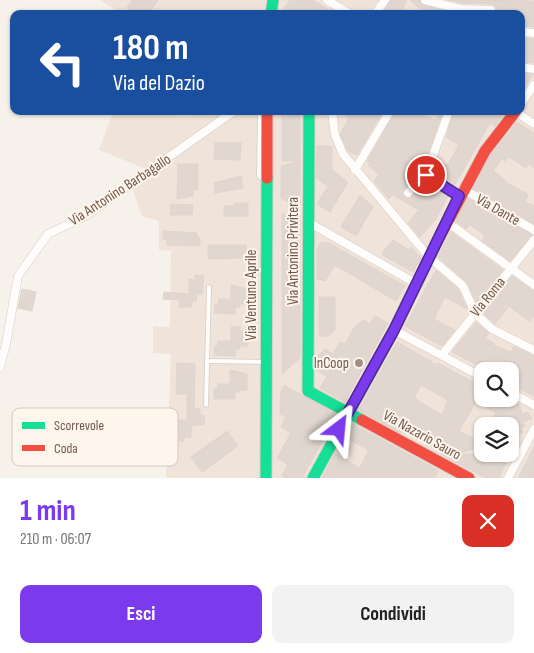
<!DOCTYPE html>
<html lang="it">
<head>
<meta charset="utf-8">
<style>
	:root { --surface:#fff; --page:#f2f2f2; --text:#222; --muted:#767676; --accent:#7c3aed }
	body { margin:0; font-family:"Sofia Sans Condensed",sans-serif; background:var(--page); color:var(--text); height:100vh; display:flex; flex-direction:column; font-size:19px; white-space:nowrap }
	* { box-sizing:border-box; margin:0 }
	p { font-size:16px; color:var(--muted) }
	.icon { flex:none; width:28px; height:28px; fill:none; stroke:currentColor; stroke-width:2; stroke-linecap:round; stroke-linejoin:round }
	.map { position:relative; height:478px; overflow:hidden }
	.drawer { display:flex; flex-direction:column; background:var(--surface); flex:1 }
	.drawer>* { flex:none }
	.banner { position:absolute; left:10px; top:10px; width:515px; height:105px; border-radius:10px; box-shadow:0 1px 4px #0004; background:#1a4fa0; color:#fff; overflow:hidden }
	.fabs { position:absolute; left:474px; top:362px; display:grid; gap:10px }
	.fabs a { display:grid; place-items:center; width:45px; height:45px; border-radius:10px; background:var(--surface); box-shadow:0 1px 4px #0004; font-size:25px }
	.pin { position:absolute; display:grid; place-items:center; width:42px; height:42px; color:#fff; margin:-21px; border:2px solid #fff; border-radius:50%; box-shadow:0 1px 5px #0007 }
	.me { position:absolute; width:55px; margin:-28px; rotate:29deg; stroke-linejoin:round; filter:drop-shadow(0 0 4px #0008) }
	.turn { display:flex; align-items:center; gap:18px; height:105px; padding:0 20px; font-size:22px }
	.turn .icon { width:65px; height:65px; stroke-width:2.5 }
	.turn b { display:block; font-size:35px; line-height:42px }
	.round { display:grid; place-items:center; flex:none; width:52px; height:52px; border-radius:10px; background:var(--page) }
	.overview { display:flex; align-items:center; justify-content:space-between; height:85px; padding:0 20px }
	h1 { font-size:30px; font-weight:700; line-height:38px; color:var(--accent) }
	.cta { display:flex; gap:10px; margin-top:auto; padding:10px 20px }
	.cta a { flex:1; height:58px; border-radius:10px; background:var(--accent); color:#fff; font-size:20px; font-weight:700; line-height:58px; text-align:center }
	.cta a+a { background:var(--page); color:var(--text) }
	.map>svg:first-child { display:block }
	.residential { fill:#f0e3d9; fill-rule:evenodd }
	.building { fill:#e1d7d0; stroke:#e0d4cd; fill-rule:evenodd }
	.lines { fill:none; stroke-linecap:round; stroke-linejoin:round }
	.lane-casing { stroke:#d4cdc6; stroke-width:5.5 }
	.street-casing { stroke:#d4cdc6; stroke-width:9 }
	.fast-casing { stroke:#d6cec8; stroke-width:13 }
	.jam-casing { stroke:#d6cec8; stroke-width:13 }
	.lane { stroke:#fefdfc; stroke-width:4 }
	.street { stroke:#fefdfc; stroke-width:8 }
	.fast { stroke:#16e098; stroke-width:11 }
	.jam { stroke:#f24e42; stroke-width:11 }
	.route-casing { stroke:#51269a; stroke-width:12 }
	.route { stroke:#7c3aed; stroke-width:9 }
	.poi-dot { fill:#a28e84; stroke:#fef6ed; stroke-width:2 }
	.labels { text-anchor:middle; dominant-baseline:central; stroke-width:4; stroke-linejoin:round; paint-order:stroke }
	.street-label { font-size:15px; fill:#74584c; stroke:#fef6ed }
	.poi-label { font-size:15px; fill:#74584c; stroke:#fef6ed; text-anchor:end }
	.key { fill:#fef6ed; stroke:#d5c7bd; stroke-width:1 }
	.key-label { font-size:14px; fill:#74584c }
</style>
</head>
<body>
<div class="map">
<svg width="534" height="478" viewBox="0 0 534 478">
	<rect width="100%" height="100%" fill="#f7f1eb"/>
	<path class="residential" d="M100 0H534V478H166L171 354 153 353V326L170 327 171 251 159 250V221L142 216 133 190 146 169 99 150 113 112 115 111H174L182 116 204 113 201 111H521V14H122ZM482 371H510V399H482ZM482 426H510V454H482Z"/>
	<g class="building">
		<path d="M132 0H158L149 14 137 9 135 13 127 8Z"/>
		<path d="M290 0H313L335 14H280Z"/>
		<path d="M391 0H407L400 14H382Z"/>
		<path d="M410 0H420L424 5 457 14H426Z"/>
		<path d="M448 0 534 1V27L521 26V14H495L496 8 492 4 462 3Z"/>
		<path d="M521 38 534 39V63L521 61Z"/>
		<path d="M521 73 533 74 521 94Z"/>
		<rect x="282" y="111" width="18" height="50"/>
		<path d="M338 111H383L357 155 348 151 340 134 349 118Z"/>
		<path d="M396 111H417L424 116 437 120 438 111H443L422 170 403 192 404 197 410 198 418 190 428 196 430 192 433 194 436 188 448 196 436 219 420 237 408 223 419 210 393 195 389 199 374 181 379 175 368 165 370 162 367 161Z"/>
		<path d="M454 111H497L503 115 495 126 490 123 454 186 433 173 438 158 447 166 459 145 446 137Z"/>
		<path d="M517 122 534 133V168L528 163 526 168 509 157 505 161 502 159 493 171 505 180 504 182 528 194 525 201 534 206V224L472 188 491 155Z"/>
		<path d="M215 143H241L240 160 214 159Z"/>
		<path d="M317 146H332V170L348 182 330 212 317 204 328 186 316 178Z"/>
		<path d="M300 161V204H292L281 198V169L282 166Z"/>
		<path d="M178 164H198V190H193V196L177 199Z"/>
		<path d="M241 176 243 188 215 193 214 183Z"/>
		<path d="M360 195 373 207 356 236 341 227Z"/>
		<path d="M467 198 532 235 510 261 482 241 485 236 470 225 466 229 456 221Z"/>
		<path d="M234 203H248V216H224V206H234Z"/>
		<path d="M171 204 193 205 192 215H170Z"/>
		<path d="M282 214H289L300 221V358L282 374Z"/>
		<path d="M163 231 197 233V237L200 238V246L167 245V239H163Z"/>
		<path d="M451 232 503 270 477 303 467 282 438 257Z"/>
		<path d="M393 240 409 250 411 247 421 258 413 272 383 255V252Z"/>
		<path d="M327 242 405 286 396 301 335 265 325 281 317 279V248L321 243Z"/>
		<path d="M208 245H246V252H243V258L208 259Z"/>
		<path d="M436 270 458 289 467 309 445 297 434 319 455 330 442 346 405 326Z"/>
		<path d="M195 275 204 276 202 294H197L196 301 192 300V307H179L180 300 163 299 164 292 189 294V279L195 280Z"/>
		<path d="M512 276 534 291V316L530 322 509 306 495 324 483 313Z"/>
		<path d="M231 285 248 289V304H240V307H235V314L214 313 215 304H218L219 299H231Z"/>
		<path d="M22 289 36 292 32 311 18 308Z"/>
		<path d="M319 297H335V330L329 336H319Z"/>
		<path d="M375 316 388 323 345 402 320 388 327 376 317 371V357L325 349 333 354 340 342 345 344 354 328 363 320 370 324Z"/>
		<path d="M476 322 489 333 485 338 494 343 493 345 511 352 514 346 534 356V396L510 383V371H489L452 352Z"/>
		<path d="M231 327H240V331H248V346H240V349H235V356L214 355 215 346H218V341H231Z"/>
		<path d="M397 342 437 365 438 363 482 387V399H506L520 405 522 414 528 412 532 419 523 421 525 426 521 428 523 433 510 437V426H489L496 413 476 402 459 431 482 444V446L458 454H510L499 478H486L441 454H447L437 448 402 430 401 433 359 410ZM421 385 448 400 442 415 414 398Z"/>
		<path d="M177 363 195 364 194 409H200V415L205 416 204 424 191 426V438L184 437V441H175L176 420H187V394H176Z"/>
		<path d="M230 370 247 374V390H239V392H235V399H214V389H218V384H230Z"/>
		<path d="M284 385 337 415 302 478H286L282 476 288 464 277 458 291 433 281 427 286 416 280 414 281 391Z"/>
		<path d="M351 423 439 471 434 478H322L335 454 360 468 369 450 344 437Z"/>
		<path d="M227 431 238 446 202 472 191 457Z"/>
		<path d="M534 447V478H518L527 461Z"/>
	</g>
	<g class="lines">
		<defs>
			<g id="lane">
				<path d="M260 111 259 176 263 179"/>
				<path d="M207 361 265 362"/>
				<path d="M206 405 209 287"/>
			</g>
			<g id="street">
				<path d="M327 0 350 14"/>
				<path d="M425 0 461 9 491 10"/>
				<path d="M375 14 385 0"/>
				<path d="M521 32 534 33"/>
				<path d="M521 67 534 69"/>
				<path d="M521 104 534 85"/>
				<path d="M332 111 335 135 343 154 429 257 463 286 475 313 492 329 534 350"/>
				<path d="M516 112 534 124"/>
				<path d="M355 170 390 111"/>
				<path d="M426 175 459 196"/>
				<path d="M463 189 534 230"/>
				<path d="M408 193 422 176 426 175 449 111"/>
				<path d="M308 222 417 284"/>
				<path d="M447 222 534 285"/>
				<path d="M394 330 482 377"/>
				<path d="M442 355 534 240"/>
				<path d="M0 367 6 344 18 276 48 234 84 217 234 111"/>
				<path d="M510 392 534 405"/>
				<path d="M508 478 534 429"/>
			</g>
			<g id="fast">
				<path d="M271 14 273 0"/>
				<path d="M309 111 308 391 362 420"/>
				<path d="M266 478 267 178"/>
				<path d="M313 478 394 330 437 242"/>
			</g>
			<g id="jam">
				<path d="M267 178V111"/>
				<path d="M437 242 485 151 516 111"/>
				<path d="M362 420 469 478"/>
			</g>
		</defs>
		<use href="#lane" class="lane-casing"/>
		<use href="#street" class="street-casing"/>
		<use href="#fast" class="fast-casing"/>
		<use href="#jam" class="jam-casing"/>
		<use href="#lane" class="lane"/>
		<use href="#street" class="street"/>
		<use href="#fast" class="fast"/>
		<use href="#jam" class="jam"/>
	</g>
	<g class="lines">
		<defs>
			<path id="route" d="M339 429 394 330 459 196 426 175"/>
		</defs>
		<use href="#route" class="route-casing"/>
		<use href="#route" class="route"/>
	</g>
	<circle class="poi-dot" cx="359" cy="363" r="5"/>
	<g class="labels">
		<g class="street-label">
			<text transform="translate(120 190) rotate(-33)">Via Antonino Barbagallo</text>
			<text transform="translate(498 210) rotate(30)">Via Dante</text>
			<text transform="translate(293 251) rotate(-90)">Via Antonino Privitera</text>
			<text transform="translate(251 295) rotate(-90)">Via Ventuno Aprile</text>
			<text transform="translate(488 297) rotate(-51)">Via Roma</text>
			<text transform="translate(422 435) rotate(29)">Via Nazario Sauro</text>
		</g>
		<g class="poi-label">
			<text x="349" y="363">InCoop</text>
		</g>
	</g>
	<rect x="12" y="408" width="166" height="58" rx="8" class="key"/>
	<rect x="22" y="422" width="23" height="7" fill="#16e098"/>
	<rect x="22" y="445" width="23" height="6" fill="#f24e42"/>
	<g class="key-label">
		<text x="54" y="430">Scorrevole</text>
		<text x="54" y="453">Coda</text>
	</g>
</svg>
<div class="fabs">
<a><svg class="icon" aria-label="search" viewBox="0 0 24 24"><circle cx="10" cy="10" r="6"/><path d="M15 15l6 6"/></svg></a>
<a><svg class="icon" aria-label="layers" viewBox="0 0 24 24"><path d="M12 4l9 5-9 5-9-5zM3 14l9 5 9-5"/></svg></a>
</div>
<div class="pin" style="left:426px;top:175px;background:#d93025"><svg class="icon" aria-label="arrive" viewBox="0 0 24 24"><path d="M6 21V4h12l-3 4 3 4H6"/></svg></div>
<svg class="me" style="left:339px;top:429px" viewBox="-20 -20 40 40"><path d="M0-17L14 15 0 8-14 15z" fill="#7c3aed" stroke="#fff" stroke-width="4"/></svg>
<div class="banner">
<div class="turn"><svg class="icon" aria-label="left" viewBox="0 0 24 24"><path d="M17 20v-9H6M10 6l-5 5 5 5"/></svg><div><b>180 m</b>Via del Dazio</div></div>
</div>
</div>
<section class="drawer">
<div class="overview"><div><h1>1 min</h1><p>210 m · 06:07</p></div><a class="round" style="background:#d93025;color:#fff"><svg class="icon" aria-label="close" viewBox="0 0 24 24"><path d="M6 6l12 12M18 6L6 18"/></svg></a></div>
<div class="cta"><a>Esci</a><a>Condividi</a></div>
</section>
</body>
</html>
